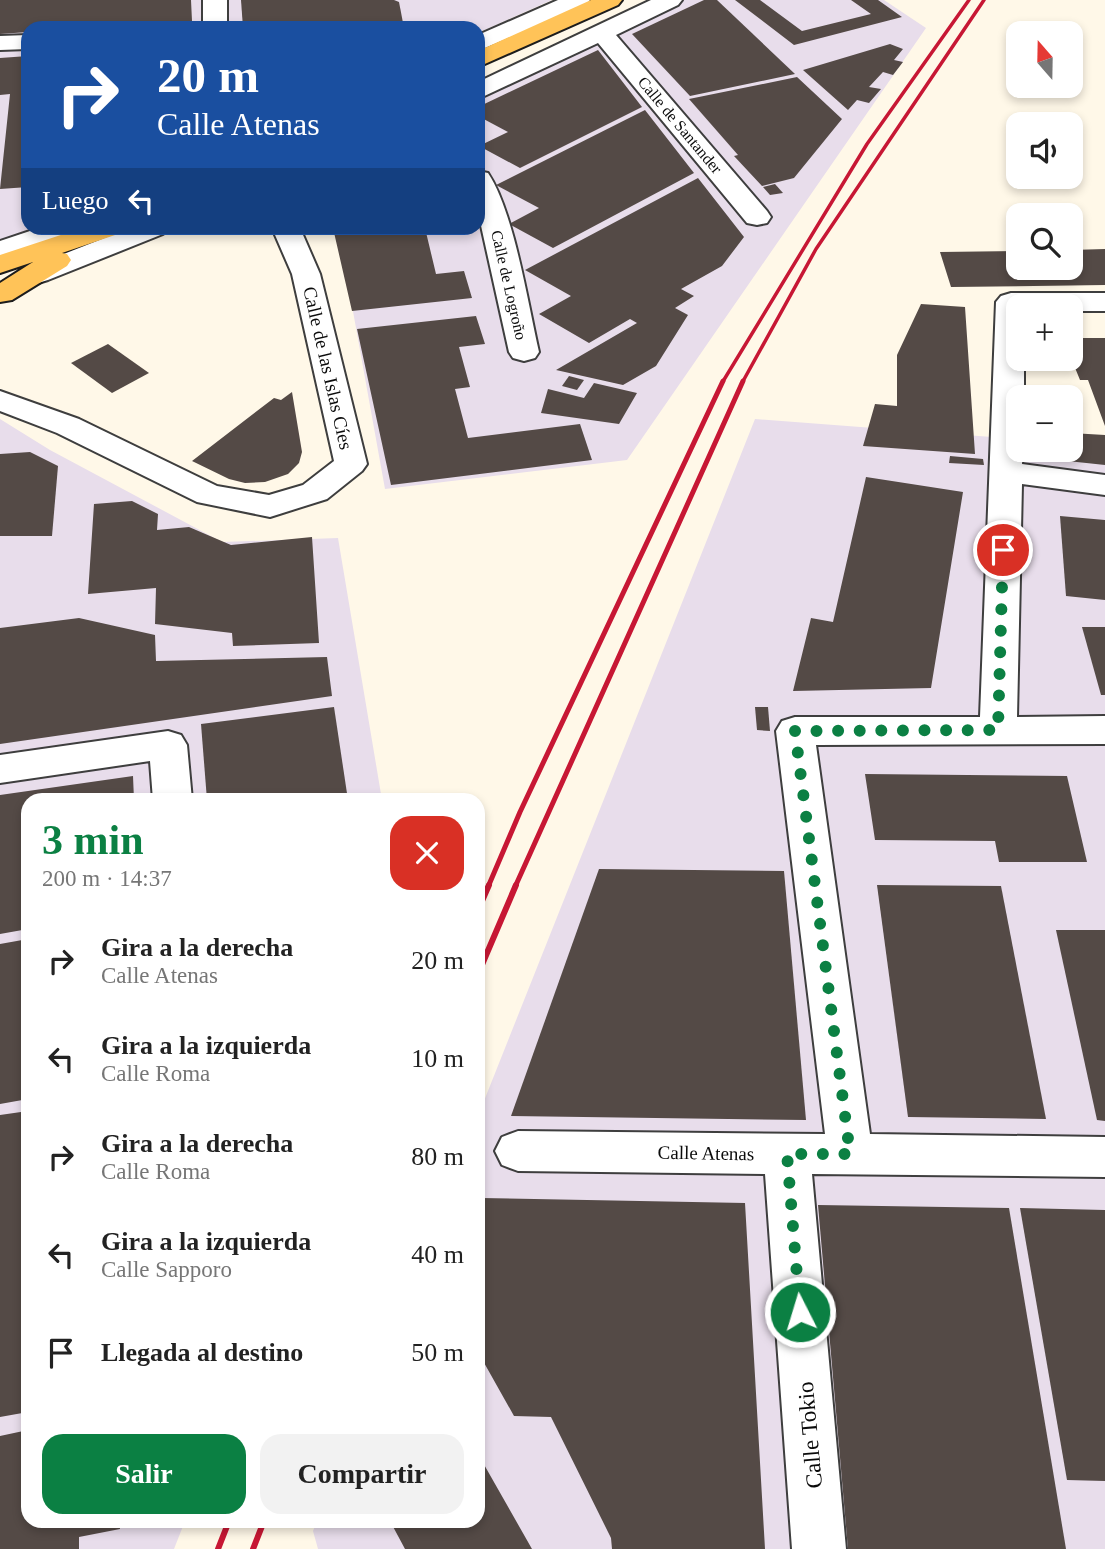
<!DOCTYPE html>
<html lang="es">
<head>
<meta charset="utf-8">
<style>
	:root { --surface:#fff; --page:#f2f2f2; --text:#222; --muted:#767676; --accent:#0b8043 }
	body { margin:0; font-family:Georgia,serif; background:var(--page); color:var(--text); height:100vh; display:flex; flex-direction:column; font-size:26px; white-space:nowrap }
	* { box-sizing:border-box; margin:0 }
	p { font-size:23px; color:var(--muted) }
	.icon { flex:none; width:38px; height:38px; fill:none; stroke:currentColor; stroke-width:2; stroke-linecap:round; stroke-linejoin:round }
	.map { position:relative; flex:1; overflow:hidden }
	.panel { position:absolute; left:21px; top:793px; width:464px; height:735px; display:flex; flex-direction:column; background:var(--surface); border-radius:21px; box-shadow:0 4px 10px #0003 }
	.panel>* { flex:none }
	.guide { position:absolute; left:21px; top:21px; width:464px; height:214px; border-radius:21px; box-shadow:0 4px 10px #0003; background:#1a4fa0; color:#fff; overflow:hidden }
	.needle { width:46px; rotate:340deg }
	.controls { position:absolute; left:1006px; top:21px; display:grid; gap:14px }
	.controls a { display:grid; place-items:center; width:77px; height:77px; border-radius:14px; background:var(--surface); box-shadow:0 4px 10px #0003; font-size:35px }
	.pin { position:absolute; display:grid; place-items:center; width:60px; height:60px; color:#fff; margin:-30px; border:4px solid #fff; border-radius:50%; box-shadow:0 2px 7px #0007 }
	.me { position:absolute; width:77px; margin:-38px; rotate:355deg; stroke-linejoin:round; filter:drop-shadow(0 0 5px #0008) }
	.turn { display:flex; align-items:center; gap:24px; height:147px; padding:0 21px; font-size:32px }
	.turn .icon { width:91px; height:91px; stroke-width:2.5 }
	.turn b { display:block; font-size:49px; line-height:60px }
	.then { display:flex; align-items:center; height:66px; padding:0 21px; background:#0003; gap:14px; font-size:26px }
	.round { display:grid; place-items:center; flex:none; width:74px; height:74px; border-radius:21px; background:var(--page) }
	.head { display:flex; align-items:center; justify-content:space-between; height:119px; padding:0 21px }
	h1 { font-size:42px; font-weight:600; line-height:52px; color:var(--accent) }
	.cta { display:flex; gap:14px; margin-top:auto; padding:14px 21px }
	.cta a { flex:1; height:80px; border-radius:21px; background:var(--accent); color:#fff; font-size:28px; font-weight:600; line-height:80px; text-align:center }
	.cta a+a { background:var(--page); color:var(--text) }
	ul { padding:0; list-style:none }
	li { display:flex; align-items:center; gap:21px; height:98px; padding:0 21px }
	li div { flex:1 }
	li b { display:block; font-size:26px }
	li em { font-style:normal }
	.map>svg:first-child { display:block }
	.industrial { fill:#e8ddeb }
	.building { fill:#544a46 }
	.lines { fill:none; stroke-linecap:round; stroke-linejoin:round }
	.minor-casing { stroke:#3e3e3e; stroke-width:4 }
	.major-casing { stroke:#1c1c1c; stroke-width:4 }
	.minor { fill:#fff; fill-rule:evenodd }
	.major { fill:#ffc358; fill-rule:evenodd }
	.rail-far2 { stroke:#c71734; stroke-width:3.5 }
	.rail-far1 { stroke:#c71734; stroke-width:5 }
	.rail { stroke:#c71734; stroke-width:6 }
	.route { stroke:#0b8043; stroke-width:12; stroke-dasharray:0 21.6 }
	.labels { text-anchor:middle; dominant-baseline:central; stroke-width:7; stroke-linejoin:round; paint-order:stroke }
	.far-street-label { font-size:16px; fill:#0b0b0b; stroke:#fff }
	.street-label { font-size:19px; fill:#0b0b0b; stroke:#fff }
	.near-street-label { font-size:23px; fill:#0b0b0b; stroke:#fff }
</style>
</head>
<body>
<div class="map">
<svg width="1105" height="1549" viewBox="0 0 1105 1549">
	<rect width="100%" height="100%" fill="#fff8e8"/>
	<g class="industrial">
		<path d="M0 0H552L478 33V28H28V228H32L0 241Z"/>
		<path d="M680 0H884L926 28 627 460 385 489 338 228H478V99Z"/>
		<path d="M0 419 50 450 222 542 338 538 382 800H28V1521H185L174 1549H0Z"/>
		<path d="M755 419 1018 439V450H1071L1105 445V1549H318L313 1531 317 1521H478V1116Z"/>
	</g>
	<g class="building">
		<path d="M0 0H191L192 21 89 28H28V32L0 34Z"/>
		<path d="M241 0H394L399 2 404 28H243Z"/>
		<path d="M704 0H717L795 74 690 96 632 34Z"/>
		<path d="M735 0H760L802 31 871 14 851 0H878L902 17 794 45Z"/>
		<path d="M890 44 903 49 894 60 903 62 893 75 883 72 869 87 881 89 869 103 857 100 848 110 803 70Z"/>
		<path d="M598 50 642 107 520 168 479 146 508 132 478 116V107Z"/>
		<path d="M28 56V187L0 189 10 94 0 95V58Z"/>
		<path d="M797 77 842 119 794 178 762 186 734 156 738 155 689 99Z"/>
		<path d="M645 110 694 173 553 248 509 224 539 208 496 185Z"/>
		<path d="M698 178 744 237 722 266 681 289 694 296 675 308 688 315 656 366 623 385 556 370 637 323 630 319 589 343 539 314 571 296 525 270Z"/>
		<path d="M775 184 783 193 770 195 763 187Z"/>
		<path d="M333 228H425L436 274 464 271 472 298 352 311Z"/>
		<path d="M1105 249V285L951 287 940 252 1018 251V268H1071V250Z"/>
		<path d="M921 304 965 307 975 454 863 446 875 404 897 406V355Z"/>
		<path d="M476 316 485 344 459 347 470 387 455 389 468 438 580 424 592 460 391 485 357 329Z"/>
		<path d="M1071 338H1105V426L1088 380H1080L1071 358Z"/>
		<path d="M108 344 149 373 112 393 71 363Z"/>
		<path d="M569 376 584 380 577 390 562 386Z"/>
		<path d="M594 383 637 393 619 424 541 413 548 389 584 398Z"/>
		<path d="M292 392 302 452 299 463 288 474 265 482 245 483 229 479 192 461 274 398 281 400Z"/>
		<path d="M1071 433 1105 435V465L1049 459 1048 450H1071Z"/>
		<path d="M30 452 58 466 52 536H0V454Z"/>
		<path d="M950 456 983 459 984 465 949 463Z"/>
		<path d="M866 477 963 492 931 688 793 691 811 618 833 622Z"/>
		<path d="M132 501 158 514 157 530 189 527 231 545 312 537 319 643 233 646 232 633 155 624 156 588 88 594 94 504Z"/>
		<path d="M1060 516 1105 520V600L1066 596Z"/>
		<path d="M79 618 155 635 156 661 327 657 332 696 0 744V628Z"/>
		<path d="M1082 627H1105V695H1101Z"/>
		<path d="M334 707 348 800H207L201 724Z"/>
		<path d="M755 707H768L770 731 757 730Z"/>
		<path d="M865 774 1067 776 1087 862H999L995 841 875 840Z"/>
		<path d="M133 776 134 800H28V929L0 934V795Z"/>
		<path d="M599 869 784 871 806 1120 511 1116Z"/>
		<path d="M877 885 1001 886 1046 1119 908 1117Z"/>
		<path d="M1056 930H1105V1121L1097 1120Z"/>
		<path d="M28 939V1099L0 1104V944Z"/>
		<path d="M28 1111V1412L0 1417V1115Z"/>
		<path d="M481 1198 745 1203 765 1549H612L611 1538 551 1417 514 1416 478 1352V1208Z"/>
		<path d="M818 1205 1009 1208 1066 1549H848Z"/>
		<path d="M1020 1208 1105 1210V1481L1067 1480Z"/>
		<path d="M28 1430V1521H119L120 1529 79 1537V1549H0V1436Z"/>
		<path d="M478 1454 532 1549H405L390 1521H478Z"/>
	</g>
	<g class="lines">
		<defs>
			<g id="minor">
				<rect x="203" y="0" width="24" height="28"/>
				<path d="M558 0H590L586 5 478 51V35Z"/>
				<path d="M651 0H682L678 5 616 35 767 211 771 217 767 223 757 225 747 223 598 43 478 99V82Z"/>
				<path d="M28 35V49L0 50V36Z"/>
				<path d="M478 171 488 173C514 212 528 304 539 352L535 358 524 361 513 358 509 352 478 212Z"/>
				<path d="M39 228H78L74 234 0 259V241Z"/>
				<path d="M130 228H167L163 234 48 280 38 283 28 280 24 274 28 268Z"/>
				<path d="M272 228H300L320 274 367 464 362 471 327 499 270 517 197 502 57 433 0 411V391L79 419 217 486 269 495 303 485 334 461 292 274Z"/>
				<path d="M1011 293H1105V311H1071V306H1018V359H1024V397H1018V450H1023L1022 464 1105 475V495L1022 484 1017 717 1105 716V744L816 745 870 1134 1105 1137V1177L812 1174 846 1549H792L765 1174 518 1171 502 1165 495 1151 502 1137 518 1131 825 1134 776 731 782 721 795 717H980L996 302 1001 296Z"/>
				<path d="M168 731 181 735 187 745 192 800H153L150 761 0 783V755Z"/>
			</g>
			<g id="major">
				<path d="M591 0H622L618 5 478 67V51Z"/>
				<path d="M82 228H122L118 234 62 253 67 254 71 260 67 266 12 300 0 302V283L33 262 0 273V255Z"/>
			</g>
		</defs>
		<use href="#minor" class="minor-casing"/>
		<use href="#major" class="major-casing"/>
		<use href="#minor" class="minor"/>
		<use href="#major" class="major"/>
		<g class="rail-far2">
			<path d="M722 383 867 144 969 0"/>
			<path d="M742 383 816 249 984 0"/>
		</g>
		<g class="rail-far1">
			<path d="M488 887 520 812 723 381"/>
			<path d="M515 887 743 381"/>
		</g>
		<g class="rail">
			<path d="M478 910 489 885"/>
			<path d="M478 974 516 885"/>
			<path d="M218 1549 229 1521"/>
			<path d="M253 1549 264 1521"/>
		</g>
	</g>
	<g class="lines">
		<path class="route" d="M800 1312 787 1154H850L795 731 998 730 1003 550"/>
	</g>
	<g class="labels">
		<g class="far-street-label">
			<text transform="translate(680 125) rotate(50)">Calle de Santander</text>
			<text transform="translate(509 285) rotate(77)">Calle de Logroño</text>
		</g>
		<g class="street-label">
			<text transform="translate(328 368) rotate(77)">Calle de las Islas Cíes</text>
			<text transform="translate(706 1153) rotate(1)">Calle Atenas</text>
		</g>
		<g class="near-street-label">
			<text transform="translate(810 1435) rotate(-95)">Calle Tokio</text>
		</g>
	</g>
</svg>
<div class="controls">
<a><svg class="needle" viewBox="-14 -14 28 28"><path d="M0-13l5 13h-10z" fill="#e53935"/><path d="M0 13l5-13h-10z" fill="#767676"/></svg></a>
<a><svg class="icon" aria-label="sound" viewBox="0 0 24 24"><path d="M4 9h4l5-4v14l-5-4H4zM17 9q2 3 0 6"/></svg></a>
<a><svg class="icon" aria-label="search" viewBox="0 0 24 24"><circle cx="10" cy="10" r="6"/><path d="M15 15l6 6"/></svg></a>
<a>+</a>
<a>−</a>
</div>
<div class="pin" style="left:1003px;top:550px;background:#d93025"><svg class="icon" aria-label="arrive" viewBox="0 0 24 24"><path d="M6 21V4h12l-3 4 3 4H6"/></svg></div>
<svg class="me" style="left:800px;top:1312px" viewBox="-20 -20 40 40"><circle r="17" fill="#0b8043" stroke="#fff" stroke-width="3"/><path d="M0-11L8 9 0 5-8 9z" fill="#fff"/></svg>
<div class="guide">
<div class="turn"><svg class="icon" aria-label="right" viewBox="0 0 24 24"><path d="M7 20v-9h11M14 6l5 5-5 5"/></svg><div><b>20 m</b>Calle Atenas</div></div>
<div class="then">Luego<svg class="icon" aria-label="left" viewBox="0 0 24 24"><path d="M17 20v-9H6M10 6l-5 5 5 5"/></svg></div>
</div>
<section class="panel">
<div class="head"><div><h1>3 min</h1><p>200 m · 14:37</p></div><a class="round" style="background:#d93025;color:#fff"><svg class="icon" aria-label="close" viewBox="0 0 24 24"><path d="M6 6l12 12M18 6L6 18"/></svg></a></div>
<ul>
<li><svg class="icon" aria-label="right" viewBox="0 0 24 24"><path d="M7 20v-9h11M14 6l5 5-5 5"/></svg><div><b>Gira a la derecha</b><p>Calle Atenas</p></div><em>20 m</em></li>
<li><svg class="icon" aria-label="left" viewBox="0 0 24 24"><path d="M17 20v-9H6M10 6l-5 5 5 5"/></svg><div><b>Gira a la izquierda</b><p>Calle Roma</p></div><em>10 m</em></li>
<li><svg class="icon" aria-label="right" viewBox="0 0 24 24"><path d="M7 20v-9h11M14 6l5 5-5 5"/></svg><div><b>Gira a la derecha</b><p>Calle Roma</p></div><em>80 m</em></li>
<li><svg class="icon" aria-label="left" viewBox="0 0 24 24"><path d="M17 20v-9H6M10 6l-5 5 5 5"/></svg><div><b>Gira a la izquierda</b><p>Calle Sapporo</p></div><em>40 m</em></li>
<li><svg class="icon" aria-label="arrive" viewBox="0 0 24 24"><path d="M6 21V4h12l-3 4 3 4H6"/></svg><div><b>Llegada al destino</b></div><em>50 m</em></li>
</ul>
<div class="cta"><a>Salir</a><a>Compartir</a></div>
</section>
</div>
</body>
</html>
